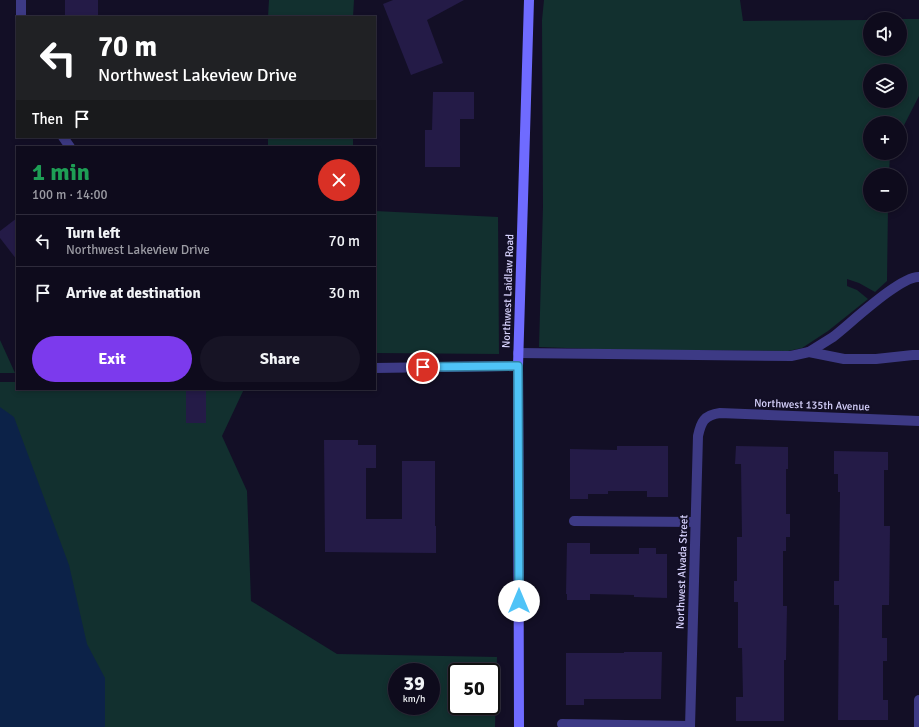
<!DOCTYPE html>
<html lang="en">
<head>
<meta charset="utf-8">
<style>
	:root { --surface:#0e0b1c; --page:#171425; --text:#f1f3f6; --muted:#9b9ba3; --line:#2e2b3b; --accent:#7c3aed }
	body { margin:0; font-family:Signika,sans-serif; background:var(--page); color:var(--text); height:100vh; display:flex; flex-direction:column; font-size:15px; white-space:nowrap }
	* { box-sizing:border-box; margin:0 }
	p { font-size:13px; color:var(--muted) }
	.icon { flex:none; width:22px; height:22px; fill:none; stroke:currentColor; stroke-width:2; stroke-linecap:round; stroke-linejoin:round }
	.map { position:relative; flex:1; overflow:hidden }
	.panel { position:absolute; left:16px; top:146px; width:360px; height:244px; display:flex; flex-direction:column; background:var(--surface); border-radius:0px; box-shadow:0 2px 6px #0003,0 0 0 1px var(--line) }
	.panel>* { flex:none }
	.top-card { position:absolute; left:16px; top:16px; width:360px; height:122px; border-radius:0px; box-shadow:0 2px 6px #0003,0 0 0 1px var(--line); background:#202124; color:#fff; overflow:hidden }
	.tools { position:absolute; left:863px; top:12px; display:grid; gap:8px }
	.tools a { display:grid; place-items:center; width:44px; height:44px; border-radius:50%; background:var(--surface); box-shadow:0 2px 6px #0003,0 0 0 1px var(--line); font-size:20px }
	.speed { position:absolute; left:388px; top:663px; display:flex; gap:8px; font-size:20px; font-weight:700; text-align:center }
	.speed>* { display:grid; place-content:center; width:52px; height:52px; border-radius:50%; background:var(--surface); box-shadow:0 2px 6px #0003,0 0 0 1px var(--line); line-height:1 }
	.speed small { font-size:10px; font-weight:400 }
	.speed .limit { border:2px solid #111; border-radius:6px; background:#fff; color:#111 }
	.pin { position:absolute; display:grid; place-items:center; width:34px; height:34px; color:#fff; margin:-17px; border:2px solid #fff; border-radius:50%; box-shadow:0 1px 4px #0007 }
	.me { position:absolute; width:44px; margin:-22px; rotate:0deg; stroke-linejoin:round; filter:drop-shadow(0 0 3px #0008) }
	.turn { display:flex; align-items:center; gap:14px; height:84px; padding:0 16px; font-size:18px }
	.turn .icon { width:52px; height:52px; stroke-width:2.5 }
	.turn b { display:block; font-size:28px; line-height:34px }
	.then { display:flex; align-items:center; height:38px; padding:0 16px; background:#0003; gap:8px; font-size:15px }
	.round { display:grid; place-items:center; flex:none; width:42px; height:42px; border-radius:21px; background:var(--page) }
	.head { display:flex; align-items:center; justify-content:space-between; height:68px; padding:0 16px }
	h1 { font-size:24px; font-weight:700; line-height:30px; color:#1e9e55 }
	.button { display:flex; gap:8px; margin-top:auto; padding:8px 16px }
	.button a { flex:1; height:46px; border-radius:24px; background:var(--accent); color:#fff; font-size:16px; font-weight:700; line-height:46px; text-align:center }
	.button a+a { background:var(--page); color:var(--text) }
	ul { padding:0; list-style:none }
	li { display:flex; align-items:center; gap:12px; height:52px; padding:0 16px; border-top:1px solid var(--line) }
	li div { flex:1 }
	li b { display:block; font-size:15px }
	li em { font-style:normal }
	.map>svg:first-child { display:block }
	.green { fill:#12302f; fill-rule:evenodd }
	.water { fill:#0c2248 }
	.building { fill:#241b47 }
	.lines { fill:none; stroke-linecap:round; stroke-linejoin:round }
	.service { stroke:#3d3a85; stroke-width:10 }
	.minor { stroke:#3d3a85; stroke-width:10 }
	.secondary { stroke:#6f6bff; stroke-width:10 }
	.route-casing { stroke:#337fa1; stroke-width:10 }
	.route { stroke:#4fc3f7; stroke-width:7 }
	.labels { text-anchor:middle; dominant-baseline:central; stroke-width:4; stroke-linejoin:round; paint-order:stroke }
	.street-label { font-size:11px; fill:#d9d4ff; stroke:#130f26 }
</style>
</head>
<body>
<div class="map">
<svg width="919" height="727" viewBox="0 0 919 727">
	<rect width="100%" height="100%" fill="#130f26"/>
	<g class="green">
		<path d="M269 0H354L353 17H268Z"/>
		<path d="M544 0H740L743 21 870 20V49H900V19H919V96L900 133V123H870V153H890L889 175H870V205H888L887 281 875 292 859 283 847 279V286L857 290 868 299 828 331 802 348 788 351 620 350 539 347 543 207 542 20ZM870 71H900V101H870Z"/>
		<rect x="268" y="137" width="85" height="10"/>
		<path d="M375 211 498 217 499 354 375 353Z"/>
		<path d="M0 340 15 373H0Z"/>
		<path d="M0 382H17V389H244L222 436 247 491 251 601 337 654 497 657 495 727H0ZM397 672H431V706H397ZM457 672H491V706H457Z"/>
	</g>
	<path class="water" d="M0 407 14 417 69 565 87 644 105 678V727H0Z"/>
	<g class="building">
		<rect x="65" y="0" width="33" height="17"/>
		<path d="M393 0H464L427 20 443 63 411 75 383 4Z"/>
		<path d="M433 92H474V119H460V167H425V130H432Z"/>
		<path d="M17 218V260L0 238V231Z"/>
		<rect x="186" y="390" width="20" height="33"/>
		<path d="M324 440H358V445H376V468H366V519H402V461H435V526H436V553L325 552Z"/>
		<path d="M617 446H668V497H647V491H608V494H588V499H570V449L617 450Z"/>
		<path d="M736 446 788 447V469H786V514H790V537H786V551H783V606H787L786 660H784V721H736V697H743L742 648H738V602H734V581H737V537H742L741 464H735Z"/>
		<path d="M834 451 888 452V470H884V526H890L889 605H882V638H887V661H883V700H888V720H838L839 605H834V581H839L840 492H838V474H834Z"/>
		<path d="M567 543H590V554H639V548H656V554H667V598L634 597V595L590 594V600H567V594H566Z"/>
		<path d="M624 652H662L661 699H584V705H566V653H624Z"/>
	</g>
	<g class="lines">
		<g class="service">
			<path d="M809 352C817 347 825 342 833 337 850 324 900 276 919 277"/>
			<path d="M518 353 791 356 809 352 844 359H876L913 355H919"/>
			<path d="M574 521 695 522"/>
			<path d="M562 724 690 726"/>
		</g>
		<g class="minor">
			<path d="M21 0V17"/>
			<path d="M63 137 70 147"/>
			<path d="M375 368 518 366"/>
			<path d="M690 727 698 436C701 422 704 415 720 413L919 421"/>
			<path d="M919 727V700"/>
		</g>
		<path class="secondary" d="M519 727 518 366 529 0"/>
	</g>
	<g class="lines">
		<defs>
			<path id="route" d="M423 367 518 366 519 601"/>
		</defs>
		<use href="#route" class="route-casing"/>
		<use href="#route" class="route"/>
	</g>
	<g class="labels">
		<g class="street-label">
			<text transform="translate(508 291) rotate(-88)">Northwest Laidlaw Road</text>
			<text transform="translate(812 405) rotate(2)">Northwest 135th Avenue</text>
			<text transform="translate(682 572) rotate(-88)">Northwest Alvada Street</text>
		</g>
	</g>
</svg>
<div class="tools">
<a><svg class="icon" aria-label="sound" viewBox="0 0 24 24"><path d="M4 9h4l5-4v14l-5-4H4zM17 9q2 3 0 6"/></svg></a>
<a><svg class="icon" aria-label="layers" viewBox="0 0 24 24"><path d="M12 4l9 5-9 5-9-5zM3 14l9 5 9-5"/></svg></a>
<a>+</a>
<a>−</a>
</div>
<div class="speed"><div>39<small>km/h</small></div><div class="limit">50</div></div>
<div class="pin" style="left:423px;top:367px;background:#d93025"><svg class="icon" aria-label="arrive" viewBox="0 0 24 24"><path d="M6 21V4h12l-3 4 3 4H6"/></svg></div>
<svg class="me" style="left:519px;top:601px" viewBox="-20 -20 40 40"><circle r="19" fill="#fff"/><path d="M0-13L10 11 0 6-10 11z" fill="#4fc3f7"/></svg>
<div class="top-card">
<div class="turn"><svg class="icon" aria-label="left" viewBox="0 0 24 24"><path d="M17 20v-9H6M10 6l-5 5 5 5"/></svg><div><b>70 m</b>Northwest Lakeview Drive</div></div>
<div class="then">Then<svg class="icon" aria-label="arrive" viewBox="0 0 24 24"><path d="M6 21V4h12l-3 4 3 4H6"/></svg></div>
</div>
<section class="panel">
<div class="head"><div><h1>1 min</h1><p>100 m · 14:00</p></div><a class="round" style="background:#d93025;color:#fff"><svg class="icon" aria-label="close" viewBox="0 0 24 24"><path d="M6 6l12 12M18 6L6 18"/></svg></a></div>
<ul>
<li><svg class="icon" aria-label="left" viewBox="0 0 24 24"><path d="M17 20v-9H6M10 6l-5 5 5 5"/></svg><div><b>Turn left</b><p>Northwest Lakeview Drive</p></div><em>70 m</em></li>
<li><svg class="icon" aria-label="arrive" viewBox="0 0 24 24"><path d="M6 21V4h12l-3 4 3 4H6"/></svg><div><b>Arrive at destination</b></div><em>30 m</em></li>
</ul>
<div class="button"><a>Exit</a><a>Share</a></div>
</section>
</div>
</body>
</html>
